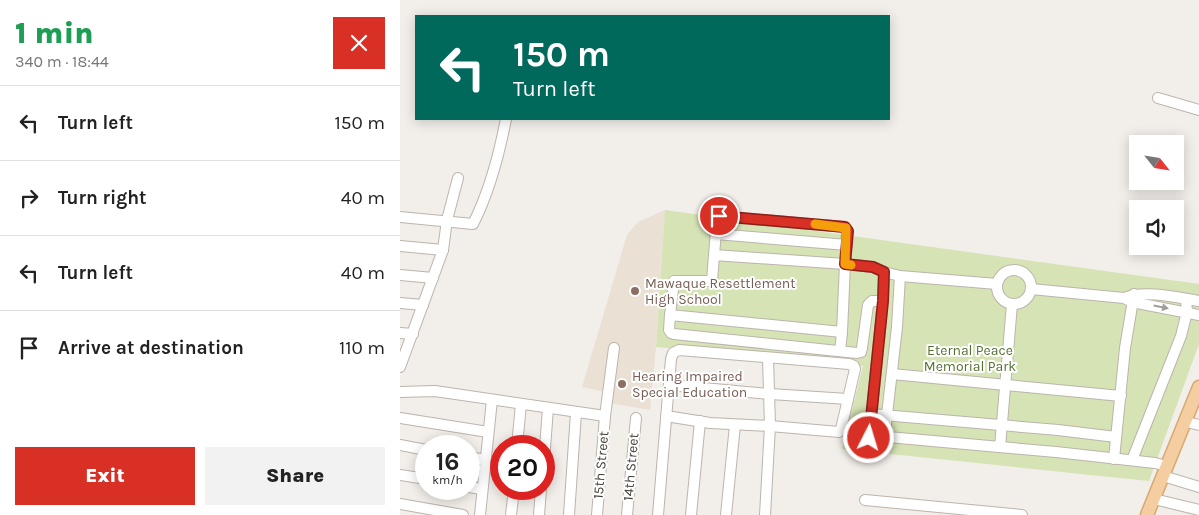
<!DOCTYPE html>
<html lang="en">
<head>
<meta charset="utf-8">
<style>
	:root { --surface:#fff; --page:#f2f2f2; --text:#222; --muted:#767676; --line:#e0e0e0; --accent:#d93025 }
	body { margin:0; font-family:Karla,sans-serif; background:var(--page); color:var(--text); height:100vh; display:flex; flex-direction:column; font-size:19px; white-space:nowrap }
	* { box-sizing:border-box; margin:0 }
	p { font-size:16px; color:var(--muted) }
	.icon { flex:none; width:28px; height:28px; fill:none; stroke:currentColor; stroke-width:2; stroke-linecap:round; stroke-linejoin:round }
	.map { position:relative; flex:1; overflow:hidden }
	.panel { display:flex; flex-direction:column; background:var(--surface); width:400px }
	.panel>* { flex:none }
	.banner { position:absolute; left:15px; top:15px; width:475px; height:105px; border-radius:0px; box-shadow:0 2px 12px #0003; background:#00695c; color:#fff; overflow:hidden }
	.needle { width:32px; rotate:120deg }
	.controls { position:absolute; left:729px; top:135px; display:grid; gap:10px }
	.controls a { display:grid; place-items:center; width:55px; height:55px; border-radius:0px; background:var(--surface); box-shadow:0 2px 12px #0003; font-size:25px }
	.speed { position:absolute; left:15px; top:435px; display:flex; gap:10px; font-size:25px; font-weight:700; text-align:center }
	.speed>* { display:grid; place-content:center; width:65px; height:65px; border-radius:50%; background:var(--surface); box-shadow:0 2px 12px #0003; line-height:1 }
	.speed small { font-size:12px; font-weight:400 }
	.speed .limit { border:8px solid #d22; background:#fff; color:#111 }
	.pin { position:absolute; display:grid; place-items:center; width:42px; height:42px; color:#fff; margin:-21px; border:2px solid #fff; border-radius:50%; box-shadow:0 1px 5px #0007 }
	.me { position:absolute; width:55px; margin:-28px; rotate:5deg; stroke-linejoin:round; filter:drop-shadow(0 0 4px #0008) }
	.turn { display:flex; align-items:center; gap:18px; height:105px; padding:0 15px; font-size:22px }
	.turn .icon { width:65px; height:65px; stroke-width:2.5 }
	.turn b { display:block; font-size:35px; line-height:42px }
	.round { display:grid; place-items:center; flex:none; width:52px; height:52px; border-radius:0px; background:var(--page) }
	.summary { display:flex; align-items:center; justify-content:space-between; height:85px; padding:0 15px }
	h1 { font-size:30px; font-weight:800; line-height:38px; color:#1e9e55 }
	.button { display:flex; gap:10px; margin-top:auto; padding:10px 15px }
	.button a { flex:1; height:58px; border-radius:0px; background:var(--accent); color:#fff; font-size:20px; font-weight:800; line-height:58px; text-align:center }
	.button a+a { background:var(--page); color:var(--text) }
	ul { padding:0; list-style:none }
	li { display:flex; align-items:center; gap:15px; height:75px; padding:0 15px; border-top:1px solid var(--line) }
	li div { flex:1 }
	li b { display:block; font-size:19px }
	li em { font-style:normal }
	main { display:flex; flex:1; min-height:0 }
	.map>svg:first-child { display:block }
	.education { fill:#eae0d4 }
	.green { fill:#d6e3b5 }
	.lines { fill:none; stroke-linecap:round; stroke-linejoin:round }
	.minor-casing { stroke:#bdb4ac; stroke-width:12 }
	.major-casing { stroke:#d8a871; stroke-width:15 }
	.minor { stroke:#fff; stroke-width:10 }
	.major { stroke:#f4cea0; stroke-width:12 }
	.oneway { fill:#a29e9c }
	.route-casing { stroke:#8d1f18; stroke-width:12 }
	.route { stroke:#d93025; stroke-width:9 }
	.slow { stroke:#f59e0b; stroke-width:9 }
	.education-dot { fill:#8d6e63; stroke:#fff; stroke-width:2 }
	.labels { text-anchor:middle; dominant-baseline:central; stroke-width:4; stroke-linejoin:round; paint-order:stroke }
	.education-label { font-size:14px; fill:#785e54; stroke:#fff; text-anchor:start }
	.park-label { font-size:14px; fill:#547131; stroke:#fff }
	.street-label { font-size:14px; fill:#453e38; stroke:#fff }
</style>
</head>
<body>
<main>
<section class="panel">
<div class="summary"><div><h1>1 min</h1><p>340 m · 18:44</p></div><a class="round" style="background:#d93025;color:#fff"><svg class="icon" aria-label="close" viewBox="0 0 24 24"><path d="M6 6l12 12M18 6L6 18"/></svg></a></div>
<ul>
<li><svg class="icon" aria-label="left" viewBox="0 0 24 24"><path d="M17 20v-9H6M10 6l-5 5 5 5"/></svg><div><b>Turn left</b></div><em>150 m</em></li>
<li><svg class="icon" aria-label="right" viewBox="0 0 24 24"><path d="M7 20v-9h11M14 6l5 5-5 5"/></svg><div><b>Turn right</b></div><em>40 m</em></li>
<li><svg class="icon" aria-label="left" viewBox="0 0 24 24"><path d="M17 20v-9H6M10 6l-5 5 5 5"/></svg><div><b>Turn left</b></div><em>40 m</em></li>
<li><svg class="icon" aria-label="arrive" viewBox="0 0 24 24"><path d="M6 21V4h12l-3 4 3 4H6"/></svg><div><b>Arrive at destination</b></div><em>110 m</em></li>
</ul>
<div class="button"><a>Exit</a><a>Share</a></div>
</section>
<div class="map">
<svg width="799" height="515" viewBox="0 0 799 515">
	<rect width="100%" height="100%" fill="#f2eee9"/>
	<path class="education" d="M265 210 256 347 250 410 210 403 209 393 182 387 227 235 238 222Z"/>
	<path class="green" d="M265 210 799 284V344L749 481 442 449 463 366 256 347Z"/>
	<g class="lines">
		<defs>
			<g id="minor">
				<path d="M758 98 799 110"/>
				<path d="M0 217 73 224C90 191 99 155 106 119"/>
				<path d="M316 234 447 245"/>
				<path d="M0 246 43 250"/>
				<circle cx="614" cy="287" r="17"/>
				<path d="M0 275 33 278"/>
				<path d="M500 276 497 327 485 432 488 437 656 452 755 463 767 466"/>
				<path d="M631 289 724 298 732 302 799 315"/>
				<path d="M727 297C746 290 779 298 799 301"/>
				<path d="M0 303 23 305"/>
				<path d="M270 315 274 281H312L314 255 445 264 447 231 445 227 319 216 317 219 314 255"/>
				<path d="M442 332 445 264 473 267 484 272"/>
				<path d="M0 333 13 334"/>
				<path d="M440 351 442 332 270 315 269 330 271 333 274 334 457 353 461 352 462 348 468 305 472 301H483"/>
				<path d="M0 367 43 250 47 220 58 178"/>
				<path d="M492 374 721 396"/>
				<path d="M269 385 370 394 448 399"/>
				<path d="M0 392 35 391 205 416"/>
				<path d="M471 414 658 430 716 437"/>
				<path d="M0 418 88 432"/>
				<path d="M786 422 799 425"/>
				<path d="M469 438 483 301 484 272 500 276 597 284"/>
				<path d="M0 445 26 450"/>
				<path d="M117 446 121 404"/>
				<path d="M600 447 612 304"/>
				<path d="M69 457 85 460"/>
				<path d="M714 459 725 348 734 294"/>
				<path d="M732 460 781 336 787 312 786 299"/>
				<path d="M144 461 148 408"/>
				<path d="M0 475 26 479"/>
				<path d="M763 476 799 487"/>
				<path d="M69 487 81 489"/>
				<path d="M754 499 799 510"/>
				<path d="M465 500 622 515"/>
				<path d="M0 504 63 515"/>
				<path d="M80 515 92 400"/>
				<path d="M111 515 114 489"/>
				<path d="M139 515 141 489"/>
				<path d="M169 515 176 413"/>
				<path d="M197 515 205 416 214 348"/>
				<path d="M227 515 236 418"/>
				<path d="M258 515 271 359 273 353 279 350 449 364 454 366 455 369 441 429 439 432 370 426 310 423 266 416"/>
				<path d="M291 515 300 421"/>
				<path d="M326 515 335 425"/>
				<path d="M365 515 370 426 368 358"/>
			</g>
			<path id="major" d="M747 515 799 387"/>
		</defs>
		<use href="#minor" class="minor-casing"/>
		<use href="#major" class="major-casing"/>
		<use href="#minor" class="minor"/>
		<use href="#major" class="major"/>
	</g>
	<defs><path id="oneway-solid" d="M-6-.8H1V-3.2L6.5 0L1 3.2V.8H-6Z" transform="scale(1.25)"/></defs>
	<use class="oneway" href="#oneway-solid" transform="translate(761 307) rotate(11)"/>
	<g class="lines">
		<defs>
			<path id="route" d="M319 216 445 227 448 231 445 264 473 267 484 272 483 301 469 438"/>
		</defs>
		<use href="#route" class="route-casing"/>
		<use href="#route" class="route"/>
		<path class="slow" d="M415 224 446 228 445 264 451 265"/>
	</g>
	<g class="education-dot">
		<circle cx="235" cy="291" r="5"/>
		<circle cx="222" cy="384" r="5"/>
	</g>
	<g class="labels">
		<g class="education-label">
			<text x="245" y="283">Mawaque Resettlement<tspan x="245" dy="16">High School</tspan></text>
			<text x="232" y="376">Hearing Impaired<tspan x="232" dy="16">Special Education</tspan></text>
		</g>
		<g class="park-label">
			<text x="570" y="350">Eternal Peace<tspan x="570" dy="16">Memorial Park</tspan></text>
		</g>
		<g class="street-label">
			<text transform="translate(201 465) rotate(-85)">15th Street</text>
			<text transform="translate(231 467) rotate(-85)">14th Street</text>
		</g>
	</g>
</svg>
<div class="controls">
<a><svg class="needle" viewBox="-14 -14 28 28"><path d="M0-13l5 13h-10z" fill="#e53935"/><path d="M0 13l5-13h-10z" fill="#767676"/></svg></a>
<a><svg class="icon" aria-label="sound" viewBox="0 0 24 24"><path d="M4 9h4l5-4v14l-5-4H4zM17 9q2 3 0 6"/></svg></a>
</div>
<div class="speed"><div>16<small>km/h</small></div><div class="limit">20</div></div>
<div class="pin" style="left:319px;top:216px;background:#d93025"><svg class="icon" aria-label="arrive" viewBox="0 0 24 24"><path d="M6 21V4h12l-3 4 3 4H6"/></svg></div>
<svg class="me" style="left:469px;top:438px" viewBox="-20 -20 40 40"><circle r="17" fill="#d93025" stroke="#fff" stroke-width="3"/><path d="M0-11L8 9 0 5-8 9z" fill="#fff"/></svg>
<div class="banner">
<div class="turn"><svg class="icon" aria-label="left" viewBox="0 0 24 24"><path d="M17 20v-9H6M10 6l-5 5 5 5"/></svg><div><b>150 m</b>Turn left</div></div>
</div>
</div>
</main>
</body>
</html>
